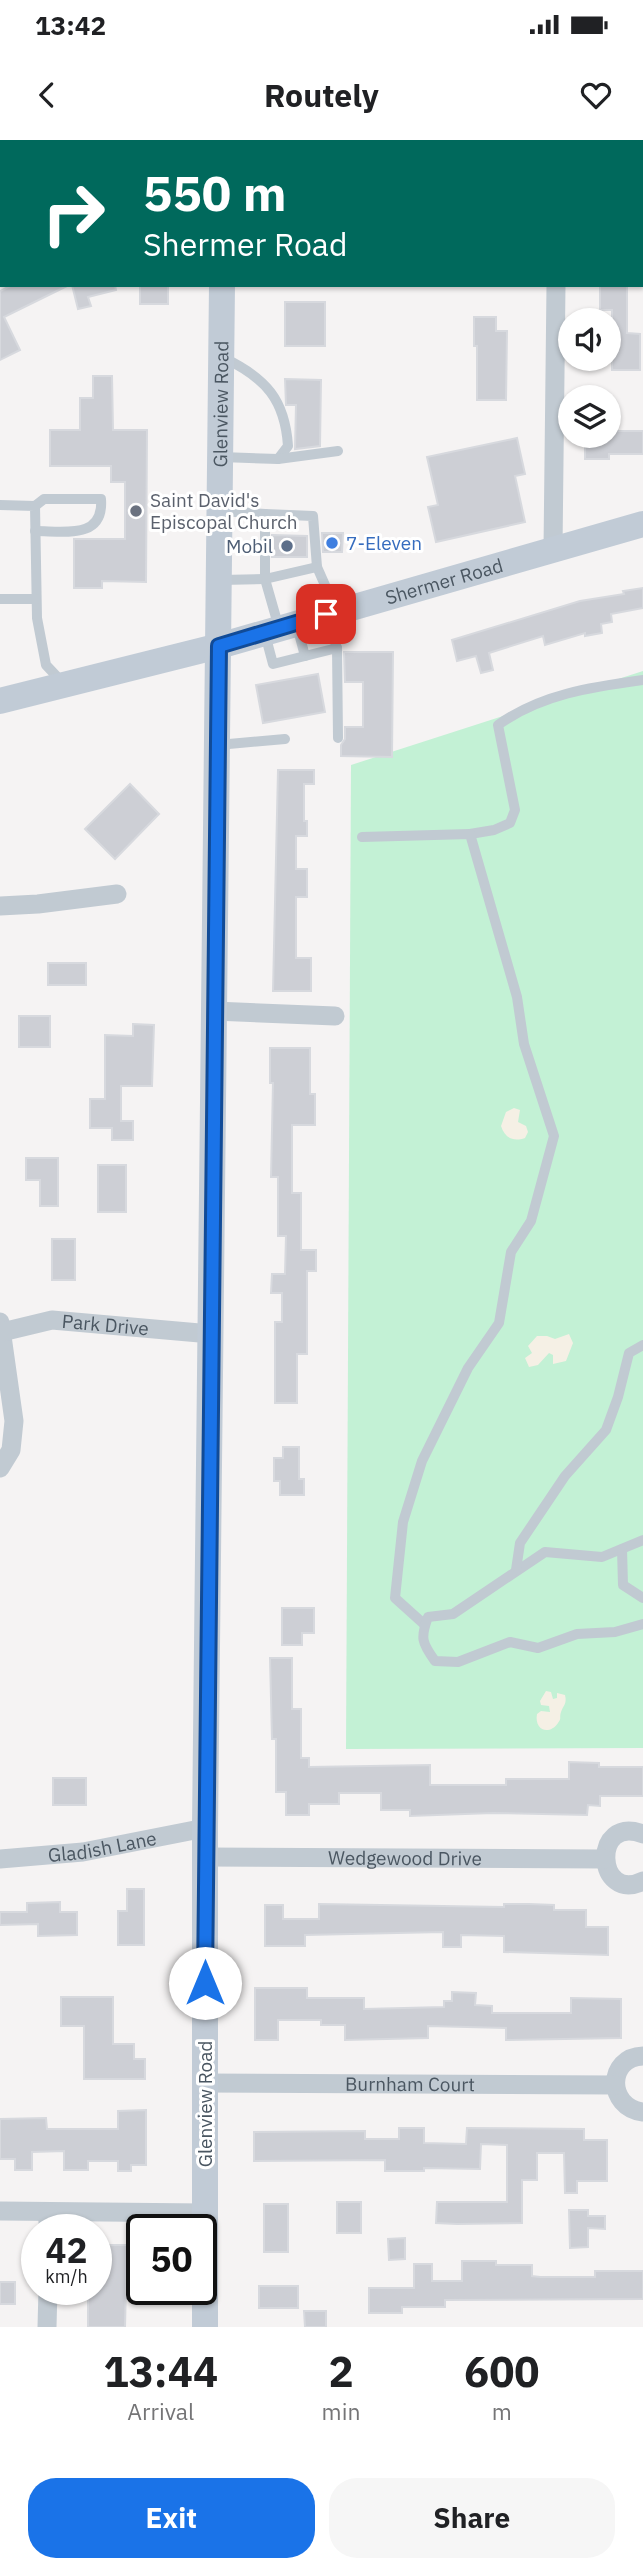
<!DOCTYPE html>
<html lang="en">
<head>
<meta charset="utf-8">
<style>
	:root { --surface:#fff; --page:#f6f6f6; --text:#202124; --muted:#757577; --accent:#1a73e8 }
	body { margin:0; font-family:"IBM Plex Sans",sans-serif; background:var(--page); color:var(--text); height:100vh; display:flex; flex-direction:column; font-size:26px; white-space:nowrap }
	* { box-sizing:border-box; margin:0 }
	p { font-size:23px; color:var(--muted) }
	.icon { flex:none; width:38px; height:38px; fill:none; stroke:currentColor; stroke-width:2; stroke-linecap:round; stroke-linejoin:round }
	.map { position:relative; height:2187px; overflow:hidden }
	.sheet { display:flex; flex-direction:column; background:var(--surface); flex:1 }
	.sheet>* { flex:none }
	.guide { position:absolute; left:0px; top:0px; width:644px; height:147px; box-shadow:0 2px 5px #0004; background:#00695c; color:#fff; overflow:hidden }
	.buttons { position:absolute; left:558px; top:168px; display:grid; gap:14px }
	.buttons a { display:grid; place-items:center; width:63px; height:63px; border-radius:50%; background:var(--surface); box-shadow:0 2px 5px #0004; font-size:35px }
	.speed { position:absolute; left:21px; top:2074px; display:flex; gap:14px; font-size:35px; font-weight:700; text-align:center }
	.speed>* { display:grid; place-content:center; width:91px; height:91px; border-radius:50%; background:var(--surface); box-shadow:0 2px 5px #0004; line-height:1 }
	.speed small { font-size:18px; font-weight:400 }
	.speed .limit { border:4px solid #111; border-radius:10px; background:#fff; color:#111 }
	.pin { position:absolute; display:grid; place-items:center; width:60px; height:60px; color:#fff; margin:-30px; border-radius:14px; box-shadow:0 4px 10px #0006 }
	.me { position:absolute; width:77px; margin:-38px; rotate:0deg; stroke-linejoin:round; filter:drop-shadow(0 0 5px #0008) }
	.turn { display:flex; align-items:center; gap:24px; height:147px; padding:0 28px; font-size:32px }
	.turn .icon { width:91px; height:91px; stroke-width:2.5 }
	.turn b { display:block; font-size:49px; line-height:60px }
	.eta { display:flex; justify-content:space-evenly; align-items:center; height:119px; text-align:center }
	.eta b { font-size:42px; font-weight:700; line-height:49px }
	.cta { display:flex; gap:14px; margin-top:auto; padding:14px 28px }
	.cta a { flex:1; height:80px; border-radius:28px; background:var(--accent); color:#fff; font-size:28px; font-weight:700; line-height:80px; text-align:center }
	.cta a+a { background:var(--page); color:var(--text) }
	.status { display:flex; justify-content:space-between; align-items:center; height:49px; padding:0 35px; background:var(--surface); direction:ltr }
	.status svg { height:19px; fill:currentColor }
	header { display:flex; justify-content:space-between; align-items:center; height:91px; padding:0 28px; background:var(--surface); font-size:32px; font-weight:700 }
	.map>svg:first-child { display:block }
	.green { fill:#c3f1d5 }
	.sand { fill:#f5f0e5 }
	.building { fill:#cdcfd5; stroke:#d7d9de; stroke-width:2 }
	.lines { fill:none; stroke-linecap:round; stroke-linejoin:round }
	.service { stroke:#c1cad2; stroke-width:10 }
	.minor { stroke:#c1cad2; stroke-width:19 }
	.secondary { stroke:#c1cbd6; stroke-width:26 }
	.route-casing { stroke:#114b97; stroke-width:18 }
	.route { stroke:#1a73e8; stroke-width:12 }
	.worship-dot { fill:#6b7280; stroke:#fff; stroke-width:2.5 }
	.shop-dot { fill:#3f7fe0; stroke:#fff; stroke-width:2.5 }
	.service-dot { fill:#5c6f8a; stroke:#fff; stroke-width:2.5 }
	.labels { text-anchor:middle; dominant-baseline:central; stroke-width:6; stroke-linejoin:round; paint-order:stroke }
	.street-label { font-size:19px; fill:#4a5661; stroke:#fff }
	.worship-label { font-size:19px; fill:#5b616d; stroke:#fff; text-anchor:start }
	.shop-label { font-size:19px; fill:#366cbe; stroke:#fff; text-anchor:start }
	.service-label { font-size:19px; fill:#4e5e75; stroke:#fff; text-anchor:end }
</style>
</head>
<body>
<div class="status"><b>13:42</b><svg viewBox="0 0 49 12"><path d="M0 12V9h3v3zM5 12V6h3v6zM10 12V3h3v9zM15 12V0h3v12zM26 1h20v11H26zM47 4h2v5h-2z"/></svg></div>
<header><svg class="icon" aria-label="back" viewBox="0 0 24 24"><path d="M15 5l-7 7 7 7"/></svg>Routely<svg class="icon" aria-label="heart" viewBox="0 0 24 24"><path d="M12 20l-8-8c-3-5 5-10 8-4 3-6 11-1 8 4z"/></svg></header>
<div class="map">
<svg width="643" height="2187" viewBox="0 0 643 2187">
	<rect width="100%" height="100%" fill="#f5f3f3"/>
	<path class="green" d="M643 531V1608L346 1609 351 625Z"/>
	<g class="sand">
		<path d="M514 968 520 970 518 982 526 986 528 992 525 998C513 1002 505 998 501 986L506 972Z"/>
		<path d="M569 1194 573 1203 566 1221 553 1224V1215L549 1213 538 1225 529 1227 525 1218 532 1213 528 1206 537 1196H547L555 1199Z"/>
		<path d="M546 1551 551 1552 553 1559 557 1558V1553L565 1555C567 1564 564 1564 561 1572 559 1578 562 1578 558 1583 549 1596 534 1590 537 1574L541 1571 550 1572 549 1566 541 1565 540 1561Z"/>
	</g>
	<g class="building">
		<path d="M12 145H69L4 177 20 210 0 220V151Z"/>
		<path d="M72 145H115L116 150 88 157 91 166 78 169Z"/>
		<rect x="140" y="145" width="28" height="19"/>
		<path d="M600 146H627V193L640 194V230H612V170H600Z"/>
		<rect x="285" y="162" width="40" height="44"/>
		<path d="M474 177H496V191H507L506 260H477V206H474Z"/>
		<path d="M93 236H112L113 290H147L146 442 102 441V448H74V399H125V342H111V326H50V290H80V258H93Z"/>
		<path d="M285 239 321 240 320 306 295 309 296 265H286Z"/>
		<path d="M609 291H643V314H609V319H585V296H609Z"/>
		<path d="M517 298 525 334 515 336 525 382 436 402 428 367 438 365 427 317Z"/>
		<path d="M322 393H343L342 412H323Z"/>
		<path d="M272 395 307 396V417H272Z"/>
		<path d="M643 448V468L611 474 612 482 601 484 602 493 585 496V493L545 505 543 496 489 513 493 530 481 533 476 516 457 521 452 500 580 461 624 454 623 451Z"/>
		<path d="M344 512H393L392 617 341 616V605L345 599V587H363V542H345Z"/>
		<path d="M318 534 325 572 263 583 256 545Z"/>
		<path d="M278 630H314V644H304V681H307V696H296V729H307V757H296V818H311V851H273Z"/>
		<path d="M130 644 159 674 115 719 85 689Z"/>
		<rect x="48" y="823" width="38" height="22"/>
		<rect x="19" y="876" width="31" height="31"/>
		<path d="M133 884 154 885 152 946H121V981H133V1000H112V988H90V959H105V895L133 896Z"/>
		<path d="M270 908H310V954H315V985H292V1053H301V1110H316V1131H307V1214H297V1263H275V1182H282V1153H271L272 1134H285L286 1096H278V1037H271L273 943H270Z"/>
		<path d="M26 1018H58V1066H40V1040H26Z"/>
		<rect x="98" y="1025" width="28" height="47"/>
		<rect x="52" y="1099" width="23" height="41"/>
		<path d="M283 1307H299V1339H304V1355H280V1341H274V1318H283Z"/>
		<path d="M282 1468H314V1493H302V1505H282Z"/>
		<path d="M270 1518H292V1569H301V1618H309V1627L430 1625V1645H506V1639H569V1622L599 1623V1627H643V1656H600V1666L588 1665 587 1675 493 1673 410 1676V1670H381V1653H339V1664H309V1675H286V1652H276V1599H272Z"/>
		<rect x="53" y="1638" width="33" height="27"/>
		<path d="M127 1749H144V1805H118V1771H127Z"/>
		<path d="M60 1762V1772H77V1795L38 1796V1784L0 1785V1772H27V1763Z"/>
		<path d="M319 1764 504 1767V1764H529L554 1765V1770H586V1787H608V1815L504 1812V1796L461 1795V1807H443V1792L305 1795V1806H265V1765H283V1779H319Z"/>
		<path d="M255 1848H307V1858H364V1869L444 1867V1861H452V1852L476 1853 475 1865 492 1866V1873H571V1858L621 1859V1898L506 1900V1888L428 1886V1898L345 1900V1885H321V1880H278V1900H255Z"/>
		<path d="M61 1857H113V1904H134V1919H145V1939H84V1886H61Z"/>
		<path d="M146 1970V2025H131V2031H118V2021H88V2030H64V2011L32 2012V2030H15V2019H0V1979L46 1978 47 1989H118V1971Z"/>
		<path d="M399 1988H424V2003L466 2004 467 1988 584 1989V2000H607V2041H577V2053H565L564 2013H537V2040H522V2083L457 2084 436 2083 437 2062H507V2005L481 2004 480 2029 424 2028V2031H385V2020L254 2021V1992L365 1991V1999H399Z"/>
		<rect x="337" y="2062" width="24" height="31"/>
		<rect x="264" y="2064" width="24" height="48"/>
		<path d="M569 2070H588V2076H605V2089L588 2088V2107L570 2108Z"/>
		<path d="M405 2098V2119L389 2120 388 2099Z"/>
		<path d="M96 2105H127L125 2187H88V2152H96Z"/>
		<path d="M462 2121H496V2125H532V2136L540 2137H595V2131H643V2159L445 2160V2167H402V2173H369V2148H414V2124H432V2141H462Z"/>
		<rect x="0" y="2142" width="15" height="22"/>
		<rect x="259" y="2146" width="39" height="22"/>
		<path d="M304 2171H326V2187H305Z"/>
	</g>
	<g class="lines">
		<g class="service">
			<path d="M224 218C266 238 285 260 288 306L278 319"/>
			<path d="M221 317 278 319 338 311"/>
			<path d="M0 365 35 366 37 478 46 525 62 542"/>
			<path d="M35 366 44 359H101C104 400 64 391 35 391"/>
			<path d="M222 371 265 374V439L279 488"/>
			<path d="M265 374 313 376 317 427 336 470"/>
			<path d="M221 440 265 439 317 427"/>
			<path d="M0 459H36"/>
			<path d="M327 478 337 508 338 598"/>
			<path d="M297 486 305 516"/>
			<path d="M265 494 273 524 337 508"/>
			<path d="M218 605 285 599"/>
			<path d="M470 694 494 690 510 683 515 670 498 585C541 554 592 547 643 540"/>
			<path d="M362 697 470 694 517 857 524 904 554 996 531 1081 511 1112 499 1183 468 1228 422 1321 403 1382 395 1458 425 1485"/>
			<path d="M643 1400 602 1417 545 1412 453 1474 428 1477C420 1498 422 1503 435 1521L458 1522 510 1502 538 1508 577 1494 615 1492 643 1484"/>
			<path d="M622 1409 623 1445 643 1458"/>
			<path d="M516 1430 520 1403 565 1336 606 1290 618 1257 629 1213 643 1205"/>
		</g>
		<g class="minor">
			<path d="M557 2V0"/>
			<path d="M0 101 2 100"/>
			<path d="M553 409 556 145"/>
			<path d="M0 766 38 764 117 754"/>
			<path d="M214 871 335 876"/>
			<path d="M0 1182 14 1281 11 1310 0 1328"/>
			<path id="s1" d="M2 1192 52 1180 211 1194"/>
			<path d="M643 1694C591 1674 596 1764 643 1741"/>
			<path id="s2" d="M205 1717 604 1719"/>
			<path id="s3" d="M0 1719 83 1712 205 1688"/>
			<path d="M643 1916C607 1917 606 1967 643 1972"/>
			<path id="s4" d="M205 1943 615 1945"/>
			<path d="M0 2071 205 2073"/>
			<path d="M48 2090V2072"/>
			<path d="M47 2187 48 2149"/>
		</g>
		<g class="secondary">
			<path d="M223 2V0"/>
			<path id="s5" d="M0 561 219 506 643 384"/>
			<path id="s6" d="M205 2187V1688L222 145"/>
		</g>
	</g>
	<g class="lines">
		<defs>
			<path id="route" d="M205 1843 219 506 326 474"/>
		</defs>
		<use href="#route" class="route-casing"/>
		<use href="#route" class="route"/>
	</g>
	<circle class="worship-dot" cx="136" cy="371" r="7"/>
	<circle class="shop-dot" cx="332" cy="403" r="7"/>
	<circle class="service-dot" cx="287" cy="406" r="7"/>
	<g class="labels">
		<g class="street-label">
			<text stroke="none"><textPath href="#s6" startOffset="1923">Glenview Road</textPath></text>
			<text stroke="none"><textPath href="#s5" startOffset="460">Shermer Road</textPath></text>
			<text stroke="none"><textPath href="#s1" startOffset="105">Park Drive</textPath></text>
			<text stroke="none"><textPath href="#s3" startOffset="103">Gladish Lane</textPath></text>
			<text stroke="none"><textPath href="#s2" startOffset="200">Wedgewood Drive</textPath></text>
			<text stroke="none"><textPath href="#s4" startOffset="205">Burnham Court</textPath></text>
			<text transform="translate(205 1964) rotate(-90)">Glenview Road</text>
		</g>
		<g class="worship-label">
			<text x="150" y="360">Saint David's<tspan x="150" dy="22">Episcopal Church</tspan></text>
		</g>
		<g class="shop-label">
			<text x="346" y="403">7-Eleven</text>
		</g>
		<g class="service-label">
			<text x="273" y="406">Mobil</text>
		</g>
	</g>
</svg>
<div class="buttons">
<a><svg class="icon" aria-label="sound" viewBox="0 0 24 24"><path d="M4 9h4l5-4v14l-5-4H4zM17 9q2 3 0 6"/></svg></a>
<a><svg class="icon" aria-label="layers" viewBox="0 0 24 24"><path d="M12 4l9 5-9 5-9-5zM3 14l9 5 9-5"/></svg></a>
</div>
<div class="speed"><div>42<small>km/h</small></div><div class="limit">50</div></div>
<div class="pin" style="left:326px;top:474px;background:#d93025"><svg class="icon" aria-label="arrive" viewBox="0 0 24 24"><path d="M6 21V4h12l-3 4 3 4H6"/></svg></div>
<svg class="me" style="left:205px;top:1843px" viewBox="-20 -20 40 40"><circle r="19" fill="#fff"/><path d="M0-13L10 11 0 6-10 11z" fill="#1a73e8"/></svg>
<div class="guide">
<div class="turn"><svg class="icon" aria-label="right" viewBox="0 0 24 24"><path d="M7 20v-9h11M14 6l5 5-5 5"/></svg><div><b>550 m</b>Shermer Road</div></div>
</div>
</div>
<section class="sheet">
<div class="eta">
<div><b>13:44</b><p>Arrival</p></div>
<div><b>2</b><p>min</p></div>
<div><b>600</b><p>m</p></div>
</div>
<div class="cta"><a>Exit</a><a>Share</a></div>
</section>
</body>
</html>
